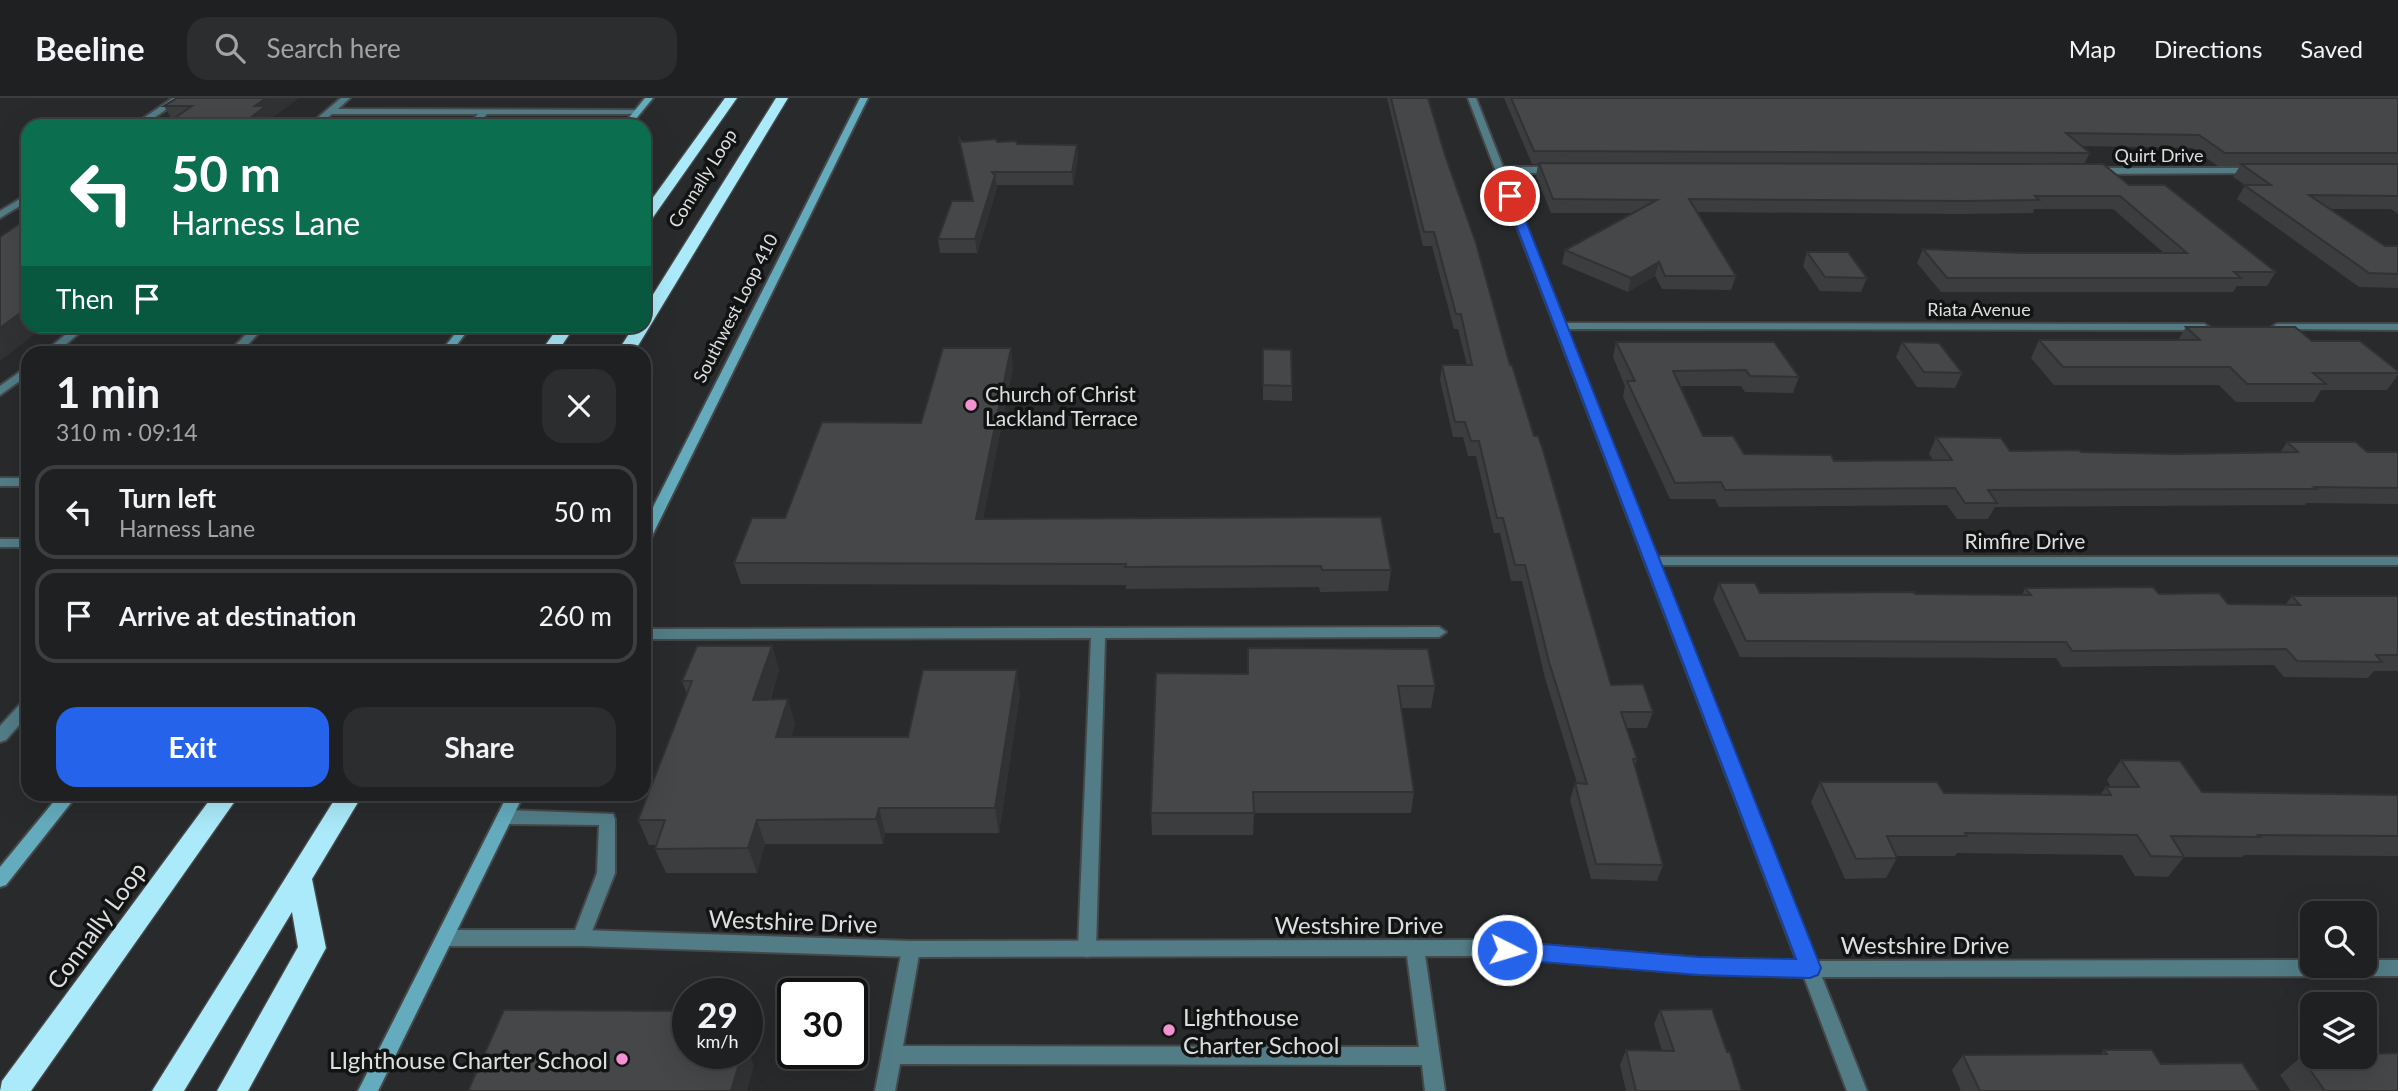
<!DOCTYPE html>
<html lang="en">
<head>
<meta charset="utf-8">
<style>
	:root { --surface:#1e2021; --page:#2b2d2e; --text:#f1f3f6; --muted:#a1a3a5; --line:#3c3e3f; --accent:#2563eb }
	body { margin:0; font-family:Lato,sans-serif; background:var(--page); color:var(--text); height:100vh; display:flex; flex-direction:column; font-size:26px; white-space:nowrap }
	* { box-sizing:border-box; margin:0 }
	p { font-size:23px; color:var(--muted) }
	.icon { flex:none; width:38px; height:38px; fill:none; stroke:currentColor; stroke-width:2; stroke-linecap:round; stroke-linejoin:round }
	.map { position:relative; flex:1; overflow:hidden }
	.side { position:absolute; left:21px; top:248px; width:630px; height:455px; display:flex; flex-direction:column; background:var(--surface); border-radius:21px; box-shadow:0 7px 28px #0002,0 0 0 2px var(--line) }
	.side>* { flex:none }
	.hud { position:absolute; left:21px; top:21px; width:630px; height:214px; border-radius:21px; box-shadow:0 7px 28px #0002,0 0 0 2px var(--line); background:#0b6e4f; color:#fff; overflow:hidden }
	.controls { position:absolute; left:2300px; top:803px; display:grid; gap:14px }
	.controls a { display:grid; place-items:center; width:77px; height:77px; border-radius:14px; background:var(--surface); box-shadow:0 7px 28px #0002,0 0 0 2px var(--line); font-size:35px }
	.speed { position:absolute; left:672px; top:880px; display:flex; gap:14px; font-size:35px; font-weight:700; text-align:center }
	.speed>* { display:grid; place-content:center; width:91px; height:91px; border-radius:50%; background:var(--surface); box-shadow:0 7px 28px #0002,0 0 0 2px var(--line); line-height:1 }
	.speed small { font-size:18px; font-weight:400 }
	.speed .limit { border:4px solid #111; border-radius:10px; background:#fff; color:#111 }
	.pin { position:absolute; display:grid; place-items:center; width:60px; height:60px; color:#fff; margin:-30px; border:4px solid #fff; border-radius:50%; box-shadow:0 2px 7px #0007 }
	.me { position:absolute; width:77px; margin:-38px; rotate:95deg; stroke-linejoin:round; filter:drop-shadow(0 0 5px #0008) }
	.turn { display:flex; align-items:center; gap:24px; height:147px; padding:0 35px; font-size:32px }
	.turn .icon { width:91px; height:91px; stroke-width:2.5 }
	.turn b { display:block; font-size:49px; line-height:60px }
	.then { display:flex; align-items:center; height:66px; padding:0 35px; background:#0003; gap:14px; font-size:26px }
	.round { display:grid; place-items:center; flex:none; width:74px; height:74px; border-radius:21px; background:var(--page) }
	.summary { display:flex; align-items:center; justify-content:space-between; height:119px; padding:0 35px }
	h1 { font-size:42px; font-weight:700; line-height:52px }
	.cta { display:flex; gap:14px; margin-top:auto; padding:14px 35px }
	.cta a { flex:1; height:80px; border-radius:21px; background:var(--accent); color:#fff; font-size:28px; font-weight:700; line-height:80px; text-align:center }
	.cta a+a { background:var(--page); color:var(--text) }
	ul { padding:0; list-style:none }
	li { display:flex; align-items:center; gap:21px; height:94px; margin:0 14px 10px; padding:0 21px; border:4px solid var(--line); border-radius:21px }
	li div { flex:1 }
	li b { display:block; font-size:26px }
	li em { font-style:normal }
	header { display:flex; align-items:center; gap:42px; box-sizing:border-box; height:98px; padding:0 35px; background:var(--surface); border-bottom:2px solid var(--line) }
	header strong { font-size:33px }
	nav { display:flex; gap:38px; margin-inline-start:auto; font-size:24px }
	.search { width:490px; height:63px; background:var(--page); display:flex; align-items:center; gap:18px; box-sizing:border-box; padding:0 24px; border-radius:21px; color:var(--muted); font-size:26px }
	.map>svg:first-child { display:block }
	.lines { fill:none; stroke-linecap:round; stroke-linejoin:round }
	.lane-casing { stroke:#454749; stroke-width:4 }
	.street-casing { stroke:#454749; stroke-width:4 }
	.secondary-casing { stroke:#454749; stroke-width:4 }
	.highway-casing { stroke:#454749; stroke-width:3 }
	.lane { fill:#527d87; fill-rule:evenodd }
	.street { fill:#527d87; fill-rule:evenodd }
	.secondary { fill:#64acbd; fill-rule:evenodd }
	.highway { fill:#abeafa; fill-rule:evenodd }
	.wall { fill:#3c3d3f }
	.shaded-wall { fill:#313233 }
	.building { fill:#464749; stroke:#313233; stroke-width:2 }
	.route { fill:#2563eb; stroke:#184099; stroke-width:2 }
	.poi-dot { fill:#f491d3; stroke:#121313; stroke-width:2.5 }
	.labels { text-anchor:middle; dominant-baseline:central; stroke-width:7; stroke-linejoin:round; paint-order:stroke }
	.far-street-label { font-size:18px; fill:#dcdedf; stroke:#121313 }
	.poi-label { font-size:21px; fill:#dcdedf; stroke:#121313; text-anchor:start }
	.street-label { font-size:21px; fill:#dcdedf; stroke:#121313 }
	.near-street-label { font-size:24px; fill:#dcdedf; stroke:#121313 }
	.near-poi-label { font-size:24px; fill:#dcdedf; stroke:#121313; text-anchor:start }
</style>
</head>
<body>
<header>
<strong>Beeline</strong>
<div class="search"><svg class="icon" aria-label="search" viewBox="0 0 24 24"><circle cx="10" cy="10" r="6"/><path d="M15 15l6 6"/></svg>Search here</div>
<nav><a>Map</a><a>Directions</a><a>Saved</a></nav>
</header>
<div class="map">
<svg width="2398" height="993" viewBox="0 0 2398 993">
	<rect width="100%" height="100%" fill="#282a2c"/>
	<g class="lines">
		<defs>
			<g id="lane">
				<path d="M173 0H183L142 28H132Z"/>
				<path d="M341 0H350L338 11 638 12 642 14 638 16H487L476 28H467L478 16H332L317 28H308Z"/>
				<path d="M28 96V103L0 120V113Z"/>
				<path d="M76 228H87L55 256H42Z"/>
				<path d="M254 228H265L243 252 343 253 348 256H227Z"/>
				<path d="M28 268V277L0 297V288Z"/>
				<rect x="0" y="441" width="28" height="8"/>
				<path d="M1439 529 1446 534 1439 539 1105 540 1096 851 1093 857 1087 859 1081 857 1078 851 1091 540 644 541V531Z"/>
				<path d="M28 601V617L6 642 0 644V628L23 603Z"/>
				<path d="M505 712 613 716 615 721V775L587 846 581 848 575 846 572 840 597 775 599 727 505 726 499 724 497 719 499 714Z"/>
				<path d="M1415 842 1421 844 1424 850 1445 993H1425L1422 967 900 966 895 993H875L902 851 905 845 911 843 917 845 920 851 903 948 1419 949 1406 850 1409 844Z"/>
			</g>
			<g id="street">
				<path d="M1468 0H1476L1503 69H1555L1559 72 1555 75H1505L1565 225 2204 226 2209 229 2204 232 1567 231 1657 459H2398V467H1660L1816 863 2312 862V868H2364V862H2398V878L1822 879 1867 993H1847L1804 879 1699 876 1480 858 911 859 581 848H445L439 846 436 840 439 834 445 832H581L911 843 1480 842 1699 860 1797 863Z"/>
				<path d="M2255 70 2259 73 2258 75 2093 76 2089 73 2093 70Z"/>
				<path d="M2277 226H2398V232L2273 231 2272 229Z"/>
				<rect x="0" y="380" width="28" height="8"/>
			</g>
			<g id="secondary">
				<path d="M645 0H653L630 28H622Z"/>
				<path d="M860 0H868L651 440 644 444V427Z"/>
				<path d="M461 228H471L450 256H439Z"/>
				<path d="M60 696H78L6 787 0 789V769Z"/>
				<path d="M508 696H524L378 993H358Z"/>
			</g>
			<g id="highway">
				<path d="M725 0H737L649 125 644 126V112Z"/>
				<path d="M776 0H788L650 228 633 256H616L634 228H644V211Z"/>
				<path d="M559 228H575L556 256H539Z"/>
				<path d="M214 696H240L31 993H0L2 983Z"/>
				<path d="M338 696H363L312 781 326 850 248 993H217L298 849 292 814 184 993H152Z"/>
			</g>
		</defs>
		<use href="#lane" class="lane-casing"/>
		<use href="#street" class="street-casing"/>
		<use href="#secondary" class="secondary-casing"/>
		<use href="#highway" class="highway-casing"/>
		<use href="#lane" class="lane"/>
		<use href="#street" class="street"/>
		<use href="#secondary" class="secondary"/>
		<use href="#highway" class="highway"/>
	</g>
	<g class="wall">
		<path d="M177 0 271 21 274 26 172 22 164 8Z"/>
		<path d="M1387 0H1428L1510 267 1611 587 1653 614 1647 630H1626L1637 661 1635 668 1663 767 1657 783 1591 781 1570 702 1575 685H1577L1545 580 1522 483H1511L1500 435H1494L1476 358H1468L1463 339H1453L1440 282 1442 267H1467L1458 231H1454L1432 148H1423Z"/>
		<path d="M1504 0H2398V116L2391 111H2329L2385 148H2398V190L2359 189 2237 101 2245 87 2233 79 2240 68H2218L2192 50 2082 48 2090 55 2084 66 2129 87 2276 174 2267 188H2237L2233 194H1941L1917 165 1923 151 2023 155H2164L2113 111H2034L2033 115 1960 116 1697 114 1736 178 1731 192 1662 191 1655 178 1628 194 1562 166 1565 152 1633 115H1551L1536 78 1538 66H1532Z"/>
		<path d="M959 40 963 44H997L1017 46 1077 47 1078 60 1073 87H997V90L977 155H940L938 141 972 103 961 53Z"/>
		<path d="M1807 154 1867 180 1861 194 1820 193 1803 168Z"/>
		<path d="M2186 229 2312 243 2398 273V277L2387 292H2321L2314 304H2236L2219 287H2054L2031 260 2039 242H2178Z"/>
		<path d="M1616 244 1799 279 1793 295 1745 294 1741 288H1681L1703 338 1744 356 1834 363 1933 362 1929 356 1936 339 2010 353 2176 356 2280 355 2287 344 2367 354H2398V406L2306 405 2305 407 1995 409 1988 421H1957L1947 407 1719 409 1715 401H1670L1623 299 1625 288 1613 259Z"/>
		<path d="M1902 244 1962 275 1955 290 1917 289 1896 259Z"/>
		<path d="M1263 251 1292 288V303L1263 302Z"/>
		<path d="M1013 270 983 421 1391 472 1388 493 1320 494 1319 489 1126 491V487L741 486 734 465 785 420 921 325Z"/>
		<path d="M1719 485 1760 495 2022 497 2025 490 2159 496 2228 506 2285 507 2292 498H2398V573H2374L2368 580 2284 579 2274 567 2062 569 2056 560 1740 559 1713 501Z"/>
		<path d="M772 548 779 572 770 602 795 626 791 639H908L1020 596 999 735H885L883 746H765L757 775H666L655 751 656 747H649L638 722 687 596 682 583Z"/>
		<path d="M1248 550 1435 588 1431 610H1401L1414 694 1411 715H1254L1253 737H1152L1151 715 1247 576Z"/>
		<path d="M2121 662 2202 694 2398 697V758L2244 757 2242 759H2184L2168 779 2135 778 2122 757 1957 755 1955 758H1896L1897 760 1886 780 1845 781 1811 704 1820 684 1944 695 2100 697 2106 689H2111L2107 682Z"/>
		<path d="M1660 912 1742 993H1626L1620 967 1626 952 1662 953 1654 926Z"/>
		<path d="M2104 952 2161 966 2260 993H1961L1952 972 1963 957H2100Z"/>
		<path d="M2301 959 2398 993H2291L2280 977Z"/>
	</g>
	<g class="shaded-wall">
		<path d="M266 0H299L271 21 274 26 272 28H239L255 8Z"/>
		<path d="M1077 47 1078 60 1073 87 1072 74Z"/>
		<path d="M995 77 997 90 977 155 975 141Z"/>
		<path d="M1659 164 1655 178 1628 194 1631 180Z"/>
		<path d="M28 209V228H45L0 263V230Z"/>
		<path d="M1011 250 1013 270 979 442 976 421Z"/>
		<path d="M772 548 779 572 761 626 753 602Z"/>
		<path d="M1017 572 1020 596 999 735 995 710Z"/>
		<path d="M788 601 795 626 784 664 776 639Z"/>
		<path d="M879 710 885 735 883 746 876 721Z"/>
		<path d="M757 722 765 746 757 775 748 750Z"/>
		<path d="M747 951 754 967 747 993H731L742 956H747Z"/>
	</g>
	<g class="building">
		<path d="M177 0H266L255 8H266L239 28H163L192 8H164Z"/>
		<path d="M1391 0H1428L1445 57 1476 145 1510 267H1512L1534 338H1538L1543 352 1611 587 1643 586 1653 614H1621L1637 661H1633L1663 767 1596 766 1575 685 1587 686 1549 564 1525 467H1515L1503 420H1497L1479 343H1471L1465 324H1455L1442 267H1472L1461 216H1456L1434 134H1424Z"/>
		<path d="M1511 0H2398V55H2225L2199 37 2066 35 2090 55 1534 53Z"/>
		<path d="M959 40 963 44 996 41 997 44 1016 43 1017 46 1077 47 1072 74H992L995 77 975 141H938L952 103H973Z"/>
		<path d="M1539 65 2103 66 2129 87H2165L2276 174H2234L2241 180H1947L1923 151 2023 155H2187L2120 98H2035L2039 102 1965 103 1689 101 1736 178H1665L1659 164 1631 180 1565 152 1657 102 1553 101Z"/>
		<path d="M2241 66H2398V98L2309 97 2385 148H2398V176L2369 175 2244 87H2271Z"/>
		<path d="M28 120V209L0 230V139Z"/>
		<path d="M1807 154H1848L1867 180 1825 179Z"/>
		<path d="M2186 229H2295L2312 243H2360L2398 273V275H2313L2326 286H2247L2230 269H2063L2039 242H2200Z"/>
		<path d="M1616 244H1774L1799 279 1750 278 1746 272 1673 273 1703 338H1733L1744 356 1831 357 1834 363 1952 362 1936 339 2001 340 2010 353 2079 352 2081 354 2176 356 2298 354 2287 344H2356L2367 354H2398V390L2314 389 2317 391 1988 392 1997 405H1965L1955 390 1725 392 1721 384 1675 385 1627 283H1635Z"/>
		<path d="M1902 244 1939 245 1962 275 1924 274Z"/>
		<path d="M943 250H1011L976 421 1381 419 1391 472H1322L1321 468 1125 469 1126 466 734 465 752 420H785L822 324 921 325Z"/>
		<path d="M1263 251 1291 252 1292 288 1263 287Z"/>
		<path d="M1719 485H1755L1760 495 1914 494 1915 496 2031 497 2025 490 2153 489 2159 496 2219 495 2228 506 2300 507 2292 498H2398V557H2376L2382 564 2297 563 2286 551 2072 553 2066 544 1746 543Z"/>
		<path d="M697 548H772L753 602 788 601 776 639H908L923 572H1017L995 710H879L876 721 757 722 748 750 655 751 665 722H638L692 583H682Z"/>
		<path d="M1248 550 1428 551 1435 588H1398L1414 694H1253L1254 715H1151L1156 575 1248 576Z"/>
		<path d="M2121 662 2180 663 2202 694 2398 697V738L2258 737 2260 739 2171 738 2184 759 2151 758 2137 737 1965 735 1967 738H1887L1897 760 1856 761 1820 684H1937L1944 695 2111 697 2106 689H2139Z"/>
		<path d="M1712 911 1727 954H1730L1742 993H1636L1626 952 1674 953 1660 912Z"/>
		<path d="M504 912 688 913V956H742L731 993H468Z"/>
		<path d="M2104 952H2152L2161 966 2242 965 2260 993H1980L1963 957 2107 956Z"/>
		<path d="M2398 955V993H2325L2301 959H2364V956Z"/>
	</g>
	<path class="route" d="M1510 95 1516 98 1821 870 1818 877 1810 880 1699 877 1507 861 1500 859 1497 852 1500 846 1507 843 1699 859 1796 861 1505 98Z"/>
	<g class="poi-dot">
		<circle cx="971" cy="307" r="7"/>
		<circle cx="1169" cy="932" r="7"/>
		<circle cx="622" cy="961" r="7"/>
	</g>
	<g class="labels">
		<g class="far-street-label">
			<text x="2159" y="57">Quirt Drive</text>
			<text transform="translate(702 80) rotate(-58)">Connally Loop</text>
			<text transform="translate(735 210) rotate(-63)">Southwest Loop 410</text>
			<text x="1979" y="211">Riata Avenue</text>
		</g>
		<g class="poi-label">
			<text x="985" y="295">Church of Christ<tspan x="985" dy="24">Lackland Terrace</tspan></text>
		</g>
		<g class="street-label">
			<text x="2025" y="442">Rimfire Drive</text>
		</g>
		<g class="near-street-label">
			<text transform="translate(793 823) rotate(2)">Westshire Drive</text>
			<text x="1359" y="826">Westshire Drive</text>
			<text transform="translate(96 827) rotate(-54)">Connally Loop</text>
			<text x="1925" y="846">Westshire Drive</text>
		</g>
		<g class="near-poi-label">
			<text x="1183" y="918">Lighthouse<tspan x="1183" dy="28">Charter School</tspan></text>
			<text x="608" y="961" text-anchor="end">LIghthouse Charter School</text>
		</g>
	</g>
</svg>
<div class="controls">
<a><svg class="icon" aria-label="search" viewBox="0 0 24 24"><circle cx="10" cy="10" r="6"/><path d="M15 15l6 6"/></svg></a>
<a><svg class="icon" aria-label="layers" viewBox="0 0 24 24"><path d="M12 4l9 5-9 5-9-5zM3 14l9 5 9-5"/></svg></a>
</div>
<div class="speed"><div>29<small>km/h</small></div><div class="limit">30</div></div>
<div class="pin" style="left:1510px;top:98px;background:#d93025"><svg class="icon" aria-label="arrive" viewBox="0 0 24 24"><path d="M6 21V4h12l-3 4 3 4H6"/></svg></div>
<svg class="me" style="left:1507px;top:852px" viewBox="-20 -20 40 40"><circle r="17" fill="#2563eb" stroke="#fff" stroke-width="3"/><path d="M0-11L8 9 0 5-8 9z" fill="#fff"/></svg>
<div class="hud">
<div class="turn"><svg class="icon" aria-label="left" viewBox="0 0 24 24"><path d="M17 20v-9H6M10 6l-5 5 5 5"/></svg><div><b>50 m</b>Harness Lane</div></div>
<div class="then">Then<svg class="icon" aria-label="arrive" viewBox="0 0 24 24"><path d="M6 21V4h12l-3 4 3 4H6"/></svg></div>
</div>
<section class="side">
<div class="summary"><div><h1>1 min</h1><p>310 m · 09:14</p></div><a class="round"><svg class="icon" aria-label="close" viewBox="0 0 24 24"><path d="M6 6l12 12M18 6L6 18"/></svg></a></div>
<ul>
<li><svg class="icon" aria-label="left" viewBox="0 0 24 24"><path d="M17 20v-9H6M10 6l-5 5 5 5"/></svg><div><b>Turn left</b><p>Harness Lane</p></div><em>50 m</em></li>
<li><svg class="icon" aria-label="arrive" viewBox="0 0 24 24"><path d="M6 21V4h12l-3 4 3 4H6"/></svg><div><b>Arrive at destination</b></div><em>260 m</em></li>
</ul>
<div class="cta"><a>Exit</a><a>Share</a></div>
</section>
</div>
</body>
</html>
